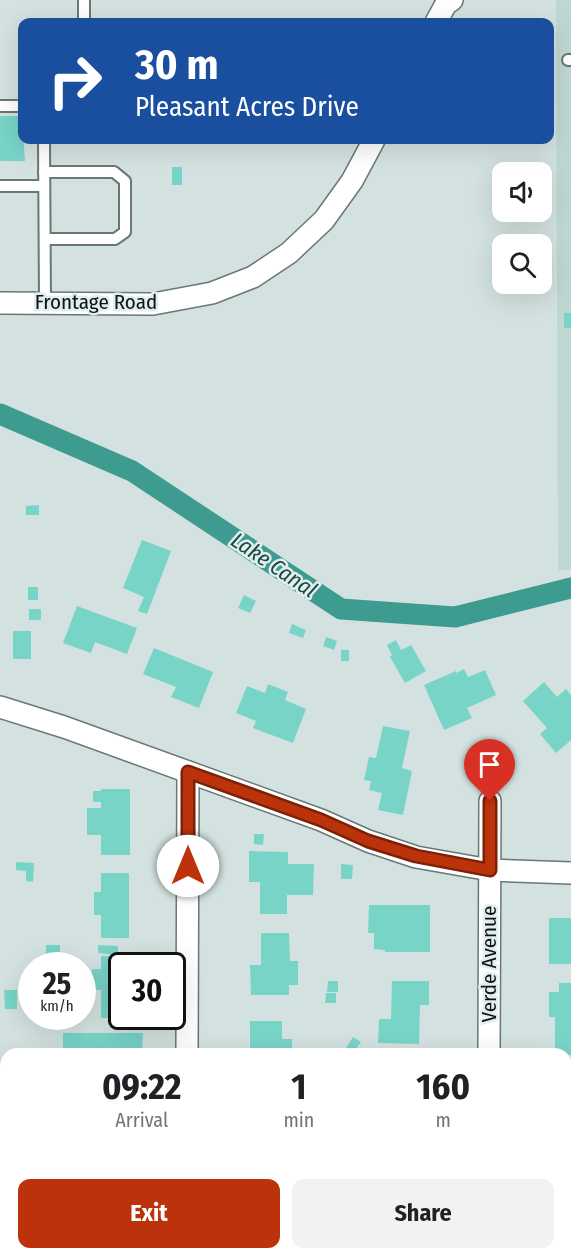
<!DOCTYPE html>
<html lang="en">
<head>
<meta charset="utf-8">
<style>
	:root { --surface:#fff; --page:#f2f2f2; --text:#202124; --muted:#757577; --accent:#bc330b }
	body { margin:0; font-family:"Fira Sans Condensed",sans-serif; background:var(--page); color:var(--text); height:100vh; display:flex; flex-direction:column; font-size:22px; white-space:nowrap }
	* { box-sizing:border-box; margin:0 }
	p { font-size:20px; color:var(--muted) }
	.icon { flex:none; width:33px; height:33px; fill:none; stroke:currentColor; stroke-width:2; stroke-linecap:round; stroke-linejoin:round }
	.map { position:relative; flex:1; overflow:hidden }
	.details { position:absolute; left:0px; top:1048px; width:572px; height:212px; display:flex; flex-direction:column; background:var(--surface); border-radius:18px 18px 0 0; box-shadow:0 6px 24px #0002 }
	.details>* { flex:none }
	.top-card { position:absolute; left:18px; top:18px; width:536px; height:126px; border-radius:12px; box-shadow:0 6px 24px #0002; background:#1a4fa0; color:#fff; overflow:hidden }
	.buttons { position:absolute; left:492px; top:162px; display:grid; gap:12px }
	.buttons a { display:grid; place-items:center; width:60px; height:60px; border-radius:12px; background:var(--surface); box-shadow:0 6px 24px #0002; font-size:30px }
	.speed { position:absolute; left:18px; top:952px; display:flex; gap:12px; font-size:30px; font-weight:700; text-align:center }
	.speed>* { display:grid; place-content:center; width:78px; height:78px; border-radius:50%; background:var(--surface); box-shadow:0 6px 24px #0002; line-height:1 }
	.speed small { font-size:15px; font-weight:400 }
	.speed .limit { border:3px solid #111; border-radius:9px; background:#fff; color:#111 }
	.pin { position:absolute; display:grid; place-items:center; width:51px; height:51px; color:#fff; margin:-62px -26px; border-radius:50% 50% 50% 0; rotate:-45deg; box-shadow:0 0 6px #0007 }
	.pin .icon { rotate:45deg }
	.me { position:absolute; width:66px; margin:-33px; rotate:0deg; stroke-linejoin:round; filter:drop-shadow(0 0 4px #0008) }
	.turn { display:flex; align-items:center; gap:21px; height:126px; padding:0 18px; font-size:27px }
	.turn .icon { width:78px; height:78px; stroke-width:2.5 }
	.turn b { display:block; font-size:42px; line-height:51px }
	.eta { display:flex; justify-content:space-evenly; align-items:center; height:102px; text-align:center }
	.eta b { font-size:36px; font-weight:700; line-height:42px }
	.action { display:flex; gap:12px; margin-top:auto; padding:12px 18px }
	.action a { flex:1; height:69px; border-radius:12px; background:var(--accent); color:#fff; font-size:24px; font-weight:700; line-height:69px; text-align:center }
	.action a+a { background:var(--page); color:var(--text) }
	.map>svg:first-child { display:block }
	.built { fill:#bfd7d3 }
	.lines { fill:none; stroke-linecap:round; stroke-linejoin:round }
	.canal { stroke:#3d9b90; stroke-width:21 }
	.building { fill:#79d4c8 }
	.lane-casing { stroke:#697775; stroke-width:14 }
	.street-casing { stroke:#697775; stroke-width:24 }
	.lane { stroke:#fff; stroke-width:10 }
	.street { stroke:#fff; stroke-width:21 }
	.route-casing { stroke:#7a2107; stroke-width:15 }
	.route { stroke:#bc330b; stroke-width:10 }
	.labels { text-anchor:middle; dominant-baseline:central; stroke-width:5; stroke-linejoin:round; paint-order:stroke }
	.street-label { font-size:21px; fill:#0e1413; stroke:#e0efed }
	.water-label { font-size:22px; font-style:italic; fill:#1d4742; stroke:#e0efed }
</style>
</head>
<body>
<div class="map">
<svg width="571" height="1259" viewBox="0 0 571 1259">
	<rect width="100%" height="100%" fill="#d3e2e0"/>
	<path class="built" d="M556 0H571V569L558 571Z"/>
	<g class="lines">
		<path class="canal" d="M0 414 132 471 341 609 455 617 571 588"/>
	</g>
	<g class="building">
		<path d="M0 116H22L25 161H0Z"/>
		<rect x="172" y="167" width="10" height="18"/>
		<rect x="564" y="313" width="7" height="15"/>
		<path d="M39 505V515H26V506Z"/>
		<path d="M142 540 171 551 147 614 138 611 144 597 123 588Z"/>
		<rect x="28" y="587" width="10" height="13"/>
		<path d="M244 595 256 601 250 613 238 608Z"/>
		<path d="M77 606 137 628 127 654 95 642 91 653 63 643Z"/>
		<rect x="29" y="609" width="12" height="11"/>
		<path d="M292 624 306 630 303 638 289 633Z"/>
		<rect x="13" y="631" width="18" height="28"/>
		<path d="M326 637 337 641 334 650 323 646Z"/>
		<path d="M396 640 401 650 411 645 426 671 405 683 390 657 392 655 387 645Z"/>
		<path d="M154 648 213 672 199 708 171 697 176 687 143 674Z"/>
		<rect x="341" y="650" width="8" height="11"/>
		<path d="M464 669 468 677 485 670 496 695 467 708 472 718 444 730 424 685 456 671V673Z"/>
		<path d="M544 682 557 697 566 689 571 695V740L556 753 540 734 547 728 523 701Z"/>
		<path d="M268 684 288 692 285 700 306 709 293 743 253 728 256 721 236 713 247 686 265 693Z"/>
		<path d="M383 726 410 731 402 768 412 771 403 815 378 810 382 793 369 790 371 781 364 780 369 757 376 758Z"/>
		<path d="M101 789H130V855H101V835H87V808H101V802H93V791H101Z"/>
		<path d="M254 834H264L263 845 254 844Z"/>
		<path d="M249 851 288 852V864H314L313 895H287V914H260V882H249Z"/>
		<path d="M16 862 34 863 33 882 26 881V871L16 870Z"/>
		<path d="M341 864 353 865 352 879H341Z"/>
		<path d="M101 873H129V938H101V915H94V892H101Z"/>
		<path d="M369 905H430V952H385V950L374 949V933H368Z"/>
		<rect x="549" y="918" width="22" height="46"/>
		<path d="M261 933H289L290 961H298V985H289V995H251L250 965H261Z"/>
		<rect x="46" y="945" width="14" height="9"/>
		<path d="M98 945 118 946V955L98 953Z"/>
		<path d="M101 956H130V966H122V1018H101V990H92V969H101Z"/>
		<path d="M328 981H338V992H327Z"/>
		<path d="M392 981H429V1005H420L419 1044 378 1043 379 1019H391Z"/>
		<path d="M559 983H571V1055L555 1054V1017H549V992H559Z"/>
		<path d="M4 990H17V1009H5Z"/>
		<path d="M326 993H336V1003H325Z"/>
		<path d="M250 1021H282V1039H292V1054H250Z"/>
		<path d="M63 1033H143L142 1054H63Z"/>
		<path d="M353 1037 361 1042 353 1053 346 1048Z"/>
		<rect x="566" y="1073" width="5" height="63"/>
		<rect x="566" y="1153" width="5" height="62"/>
		<path d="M0 1215 6 1229V1238L0 1241Z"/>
		<path d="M566 1233H571V1259H548V1254H566Z"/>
		<rect x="88" y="1254" width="28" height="5"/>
		<rect x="257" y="1254" width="28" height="5"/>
		<rect x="385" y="1254" width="46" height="5"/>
	</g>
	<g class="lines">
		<defs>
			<g id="lane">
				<path d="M84 22V0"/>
				<path d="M568 60H571"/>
				<path d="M0 106H22"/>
				<path d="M44 140 45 302"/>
				<path d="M44 172H114L125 181V232L115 239H45"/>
				<path d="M0 186H44"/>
			</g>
			<g id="street">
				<path d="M436 22 446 4 452 0"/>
				<path d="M0 303 153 304 212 293 253 277 289 253 324 220 352 181 374 140"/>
				<path d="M0 707 64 727 321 820 368 841 416 857 490 870 571 873"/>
				<path d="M187 1054 188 772"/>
				<path d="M489 1054 490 801"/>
				<path d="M185 1259V1254"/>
				<path d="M488 1259V1254"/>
			</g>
		</defs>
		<use href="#lane" class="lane-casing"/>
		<use href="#street" class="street-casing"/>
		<use href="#lane" class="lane"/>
		<use href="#street" class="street"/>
	</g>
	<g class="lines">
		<defs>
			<path id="route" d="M188 866V772L321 820 368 841 416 856 490 870V801"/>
		</defs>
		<use href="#route" class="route-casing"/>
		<use href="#route" class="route"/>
	</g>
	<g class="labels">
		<g class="street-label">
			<text x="96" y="302">Frontage Road</text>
			<text transform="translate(489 964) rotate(-90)">Verde Avenue</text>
		</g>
		<g class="water-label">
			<text transform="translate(274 565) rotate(34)">Lake Canal</text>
		</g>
	</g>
</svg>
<div class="buttons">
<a><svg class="icon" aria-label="sound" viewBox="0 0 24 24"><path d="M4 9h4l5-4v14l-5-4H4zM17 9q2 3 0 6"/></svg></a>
<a><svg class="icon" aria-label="search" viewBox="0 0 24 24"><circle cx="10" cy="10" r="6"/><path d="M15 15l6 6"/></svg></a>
</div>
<div class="speed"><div>25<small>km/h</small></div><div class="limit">30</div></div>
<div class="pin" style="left:490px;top:801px;background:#d93025"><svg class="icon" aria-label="arrive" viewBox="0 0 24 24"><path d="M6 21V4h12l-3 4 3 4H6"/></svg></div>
<svg class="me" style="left:188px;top:866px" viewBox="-20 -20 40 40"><circle r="19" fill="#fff"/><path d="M0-13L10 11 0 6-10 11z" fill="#bc330b"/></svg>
<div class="top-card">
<div class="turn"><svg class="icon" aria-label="right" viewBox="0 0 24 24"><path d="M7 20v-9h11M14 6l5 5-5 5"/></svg><div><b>30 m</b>Pleasant Acres Drive</div></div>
</div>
<section class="details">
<div class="eta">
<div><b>09:22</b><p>Arrival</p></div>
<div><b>1</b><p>min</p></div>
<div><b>160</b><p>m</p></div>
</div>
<div class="action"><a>Exit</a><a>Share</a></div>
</section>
</div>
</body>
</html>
